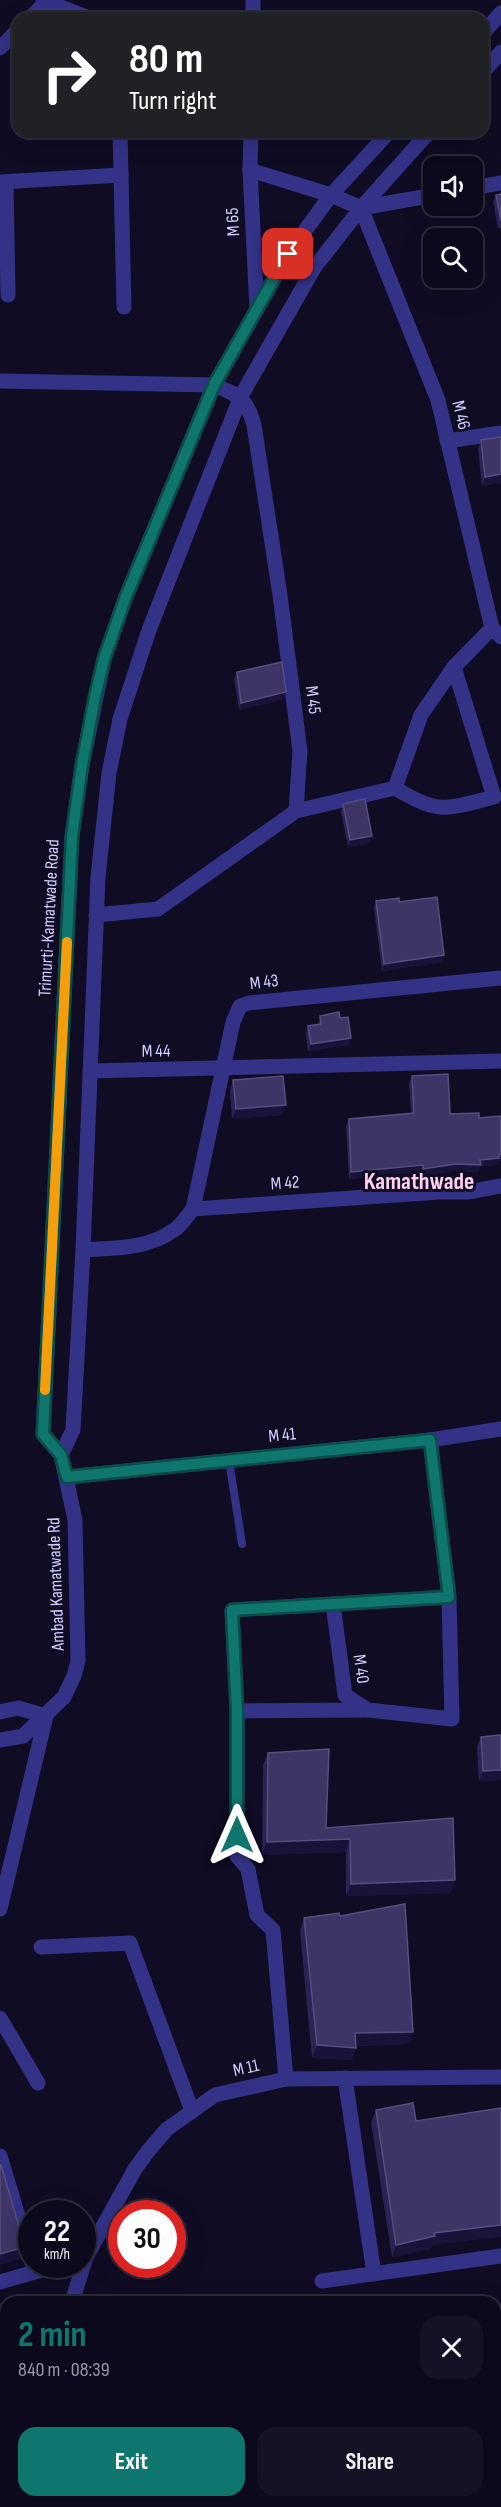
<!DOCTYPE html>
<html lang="en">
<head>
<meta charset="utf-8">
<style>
	:root { --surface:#0b091b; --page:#141224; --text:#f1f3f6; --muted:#9a9aa3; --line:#2b2a3a; --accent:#0f766e }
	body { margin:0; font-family:"Sofia Sans Condensed",sans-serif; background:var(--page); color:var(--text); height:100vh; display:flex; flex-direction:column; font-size:22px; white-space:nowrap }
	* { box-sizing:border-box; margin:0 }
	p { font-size:20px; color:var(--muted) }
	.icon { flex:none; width:33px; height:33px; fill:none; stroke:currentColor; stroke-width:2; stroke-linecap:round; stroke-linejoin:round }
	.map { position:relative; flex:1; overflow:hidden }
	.panel { position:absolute; left:0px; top:2296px; width:501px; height:212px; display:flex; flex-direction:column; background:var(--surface); border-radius:18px 18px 0 0; box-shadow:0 6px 24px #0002,0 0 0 2px var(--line) }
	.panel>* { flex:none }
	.hud { position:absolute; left:12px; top:12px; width:477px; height:126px; border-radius:18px; box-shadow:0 6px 24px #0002,0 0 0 2px var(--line); background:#202124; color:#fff; overflow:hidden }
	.controls { position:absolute; left:423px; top:156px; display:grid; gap:12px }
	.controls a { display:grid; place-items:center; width:60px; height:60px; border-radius:12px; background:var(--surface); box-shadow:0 6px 24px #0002,0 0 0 2px var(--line); font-size:30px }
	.speed { position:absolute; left:18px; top:2200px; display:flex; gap:12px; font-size:30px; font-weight:700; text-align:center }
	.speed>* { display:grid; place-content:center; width:78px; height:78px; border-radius:50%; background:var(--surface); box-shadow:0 6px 24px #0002,0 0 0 2px var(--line); line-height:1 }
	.speed small { font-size:15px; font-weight:400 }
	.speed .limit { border:9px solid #d22; background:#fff; color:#111 }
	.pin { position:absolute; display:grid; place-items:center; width:51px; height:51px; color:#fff; margin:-26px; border-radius:12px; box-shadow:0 3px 9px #0006 }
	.me { position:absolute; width:66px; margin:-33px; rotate:0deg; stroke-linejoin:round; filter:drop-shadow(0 0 4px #0008) }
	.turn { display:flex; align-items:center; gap:21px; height:126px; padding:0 18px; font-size:27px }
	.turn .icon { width:78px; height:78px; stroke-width:2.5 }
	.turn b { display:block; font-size:42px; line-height:51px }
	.round { display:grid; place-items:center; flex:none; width:63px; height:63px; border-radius:18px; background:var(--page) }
	.head { display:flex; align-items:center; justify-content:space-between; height:102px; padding:0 18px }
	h1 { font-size:36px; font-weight:700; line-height:45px; color:var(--accent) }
	.cta { display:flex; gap:12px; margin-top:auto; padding:12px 18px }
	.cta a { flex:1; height:69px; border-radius:18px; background:var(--accent); color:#fff; font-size:24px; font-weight:700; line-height:69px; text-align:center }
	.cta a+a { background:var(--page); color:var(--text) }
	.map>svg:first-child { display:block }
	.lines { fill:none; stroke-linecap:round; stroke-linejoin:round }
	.service { stroke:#333287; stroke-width:8 }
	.minor { stroke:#333287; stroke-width:15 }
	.tertiary { stroke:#333287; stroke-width:15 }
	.wall { fill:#2c2354 }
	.shaded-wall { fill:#191239 }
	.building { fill:#3e3566; stroke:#554e7e; stroke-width:1.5 }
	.route-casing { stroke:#0a4d48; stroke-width:15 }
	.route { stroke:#0f766e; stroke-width:10 }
	.slow { stroke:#f59e0b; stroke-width:10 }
	.labels { text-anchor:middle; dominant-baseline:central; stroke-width:6; stroke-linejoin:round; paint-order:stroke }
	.street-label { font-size:18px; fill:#d3cfff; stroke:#0f0c24 }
	.district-label { font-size:24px; font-weight:bold; fill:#ffd1ef; stroke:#0f0c24 }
</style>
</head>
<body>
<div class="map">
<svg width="501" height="2507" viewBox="0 0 501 2507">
	<rect width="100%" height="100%" fill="#0f0c24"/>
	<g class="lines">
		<path class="service" d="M229 1460 242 1544"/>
		<g class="minor">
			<path d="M43 0 89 18"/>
			<path d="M253 0V18"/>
			<path d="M30 18 46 2"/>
			<path d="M0 48 18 30"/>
			<path d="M120 132 124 307"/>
			<path d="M251 132 250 170 257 310"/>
			<path d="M250 170 331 195 361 208 434 195"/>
			<path d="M0 182 121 175"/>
			<path d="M6 182 8 295"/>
			<path d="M472 188 501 183"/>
			<path d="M361 208 438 400 492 628 501 637"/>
			<path d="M0 381 214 385C240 396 246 397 254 425L280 595 300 751 296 811 158 909 96 915"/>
			<path d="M447 441 501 433"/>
			<path d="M454 667 492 628"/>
			<path d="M296 811 395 788C438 815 447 809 494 797L454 667 421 715 395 788"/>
			<path d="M90 1071 501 1061"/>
			<path d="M193 1209 233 1022 240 1006 249 1003 501 978"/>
			<path d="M83 1250C114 1248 148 1249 174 1230 182 1225 187 1216 193 1209L440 1192H468L501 1186"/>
			<path d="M430 1440 449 1597 452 1719 368 1710 345 1695 333 1604 449 1597"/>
			<path d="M67 1477 430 1440 501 1429"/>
			<path d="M237 1711 368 1710"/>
			<path d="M0 1909 46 1716"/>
			<path d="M41 1947 130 1943 192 2111"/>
			<path d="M0 2018 38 2083"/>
			<path d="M345 2078 374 2274"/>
			<path d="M286 2079 273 1930 257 1915 248 1869 237 1856V1711L232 1610 333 1604"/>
			<path d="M0 2156 32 2263"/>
			<path d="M82 2258 86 2257 135 2169 148 2151 167 2129 215 2095 286 2079 501 2077"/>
			<path d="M322 2281 501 2256"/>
			<path d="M0 2282 59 2265"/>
			<path d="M72 2302 86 2257"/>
			<path d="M0 2355 6 2353"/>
			<path d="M495 2360 501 2359"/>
			<path d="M0 2450 6 2440"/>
			<path d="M495 2454 501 2453"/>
			<path d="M348 2502 349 2507"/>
			<path d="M449 2502V2507"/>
		</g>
		<g class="tertiary">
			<path d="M483 33 501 13"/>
			<path d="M483 72 501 52"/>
			<path d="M61 1455 43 1434 72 836 82 765 104 659 125 599 214 385 288 254 331 195 389 132"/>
			<path d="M0 1712 18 1708 46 1716"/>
			<path d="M0 1740 23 1736 64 1697 74 1676 78 1661 75 1520 61 1455 73 1430 83 1250 98 877 109 773 120 719 149 630 241 396 314 268 361 208 429 132"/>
		</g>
	</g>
	<g class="wall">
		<path d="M501 194V228H498L493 202 496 195Z"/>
		<path d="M501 437V483L482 486 478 449 481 440Z"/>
		<path d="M237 672 284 699 239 710 234 679Z"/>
		<path d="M343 804 372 836 370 843 348 847 341 811Z"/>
		<path d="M376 901 399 902 442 962 382 971 374 908Z"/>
		<path d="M320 1016 340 1018 351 1038 348 1045 308 1051 306 1033 308 1026 318 1024Z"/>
		<path d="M412 1076 450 1114 479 1118 501 1116V1160L498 1161 497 1165 480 1166 478 1172 454 1171 421 1176 420 1172 349 1179 346 1126 349 1119 411 1113 409 1083Z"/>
		<path d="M233 1080 282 1115 232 1119 230 1090Z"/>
		<path d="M501 1735V1780L479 1781 477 1747 481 1737Z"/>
		<path d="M268 1753 326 1828 455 1880 450 1893 346 1896V1852L262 1855 263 1765Z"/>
		<path d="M340 1916 413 2032 408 2044 356 2046V2048L352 2060 312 2058 300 1931 304 1918Z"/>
		<path d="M376 2110 432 2245 430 2249 392 2257 371 2122Z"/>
		<path d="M295 2502H340L339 2505 332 2507H296Z"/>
	</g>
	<g class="shaded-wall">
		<path d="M501 474V483L482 486 485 477Z"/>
		<path d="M286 692 284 699 239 710 241 703Z"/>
		<path d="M372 836 370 843 348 847 350 840Z"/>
		<path d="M444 955 442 962 382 971 384 964Z"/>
		<path d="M351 1038 348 1045 308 1051 311 1044Z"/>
		<path d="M286 1105 282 1115 232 1119 236 1109Z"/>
		<path d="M499 1154H501V1160L498 1161 497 1165 480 1166 478 1172 454 1171 421 1176 423 1169 480 1160Z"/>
		<path d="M423 1165 420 1172 349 1179 351 1172Z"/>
		<path d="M501 1770V1780L479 1781 483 1771Z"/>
		<path d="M350 1839 346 1852 262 1855 267 1842Z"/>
		<path d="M455 1880 450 1893 346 1896 351 1884Z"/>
		<path d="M413 2032 408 2044 350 2046 355 2033Z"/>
		<path d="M317 2045 356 2048 352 2060 312 2058Z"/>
		<path d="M501 2225V2237L432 2245 430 2249 392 2257 396 2245 434 2233Z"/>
		<path d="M25 2247 21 2259 0 2265V2254Z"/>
		<path d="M315 2502H340L339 2505 332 2507H301V2505Z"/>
	</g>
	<g class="building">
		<path d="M501 194V221L496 195Z"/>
		<path d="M501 437V474L485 477 481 440Z"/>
		<path d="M282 662 286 692 241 703 237 672Z"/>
		<path d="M365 799 372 836 350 840 343 804Z"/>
		<path d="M437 897 444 955 384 964 376 901 399 898V902Z"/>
		<path d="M339 1012 340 1018 348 1017 351 1038 311 1044 308 1026 321 1024 320 1016Z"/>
		<path d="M448 1074 450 1114 479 1113V1118L501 1116V1154H499V1158L480 1160 481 1165 456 1164 423 1169V1165L351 1172 349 1119 414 1113 412 1076Z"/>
		<path d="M283 1076 286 1105 236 1109 233 1080Z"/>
		<path d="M501 1735V1770L483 1771 481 1737Z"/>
		<path d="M329 1749 326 1828 453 1818 455 1880 351 1884 350 1839 267 1842 268 1753Z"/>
		<path d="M405 1904 413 2032 355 2033 356 2048 317 2045 304 1918 339 1913 340 1916Z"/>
		<path d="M413 2103 416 2121 501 2108V2225L434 2233 435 2236 396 2245 376 2110Z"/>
		<path d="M1 2165 25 2247 0 2254V2166Z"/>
		<path d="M301 2502H315L301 2505Z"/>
	</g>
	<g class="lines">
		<defs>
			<path id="route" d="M237 1835V1711L232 1610 449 1597 430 1440 67 1477 61 1455 43 1434 72 836 82 765 95 697 104 659 125 599 214 385 288 254"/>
		</defs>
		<use href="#route" class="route-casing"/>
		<use href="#route" class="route"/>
		<path class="slow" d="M45 1390 67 942"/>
	</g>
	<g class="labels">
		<g class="street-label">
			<text transform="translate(233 222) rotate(-93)">M 65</text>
			<text transform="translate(461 415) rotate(76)">M 46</text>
			<text transform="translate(313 700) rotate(83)">M 45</text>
			<text transform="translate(49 918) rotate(-87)">Trimurti-Kamatwade Road</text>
			<text transform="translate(264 982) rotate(-7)">M 43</text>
			<text transform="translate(156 1051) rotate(-1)">M 44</text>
			<text transform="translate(285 1183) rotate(-4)">M 42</text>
			<text transform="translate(282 1435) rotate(-6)">M 41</text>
			<text transform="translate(56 1584) rotate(-92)">Ambad Kamatwade Rd</text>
			<text transform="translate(361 1669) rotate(82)">M 40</text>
			<text transform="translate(246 2068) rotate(-13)">M 11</text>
		</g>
		<g class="district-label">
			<text x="419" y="1181">Kamathwade</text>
		</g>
	</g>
</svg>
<div class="controls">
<a><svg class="icon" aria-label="sound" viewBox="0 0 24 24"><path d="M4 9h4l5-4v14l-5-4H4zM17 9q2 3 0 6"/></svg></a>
<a><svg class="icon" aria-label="search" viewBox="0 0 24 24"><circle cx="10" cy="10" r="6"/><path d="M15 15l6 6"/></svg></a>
</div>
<div class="speed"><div>22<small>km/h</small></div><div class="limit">30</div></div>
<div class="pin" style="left:288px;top:254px;background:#d93025"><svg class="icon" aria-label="arrive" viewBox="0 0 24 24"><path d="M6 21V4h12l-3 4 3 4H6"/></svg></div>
<svg class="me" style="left:237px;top:1835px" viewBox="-20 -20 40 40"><path d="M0-17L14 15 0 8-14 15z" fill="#0f766e" stroke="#fff" stroke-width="4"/></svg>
<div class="hud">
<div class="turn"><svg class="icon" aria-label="right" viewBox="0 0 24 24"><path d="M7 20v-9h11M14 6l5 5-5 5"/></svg><div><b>80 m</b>Turn right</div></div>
</div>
<section class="panel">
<div class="head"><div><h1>2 min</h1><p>840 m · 08:39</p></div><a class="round"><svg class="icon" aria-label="close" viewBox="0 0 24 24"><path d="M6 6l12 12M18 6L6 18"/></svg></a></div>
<div class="cta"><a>Exit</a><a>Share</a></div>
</section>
</div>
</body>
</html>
